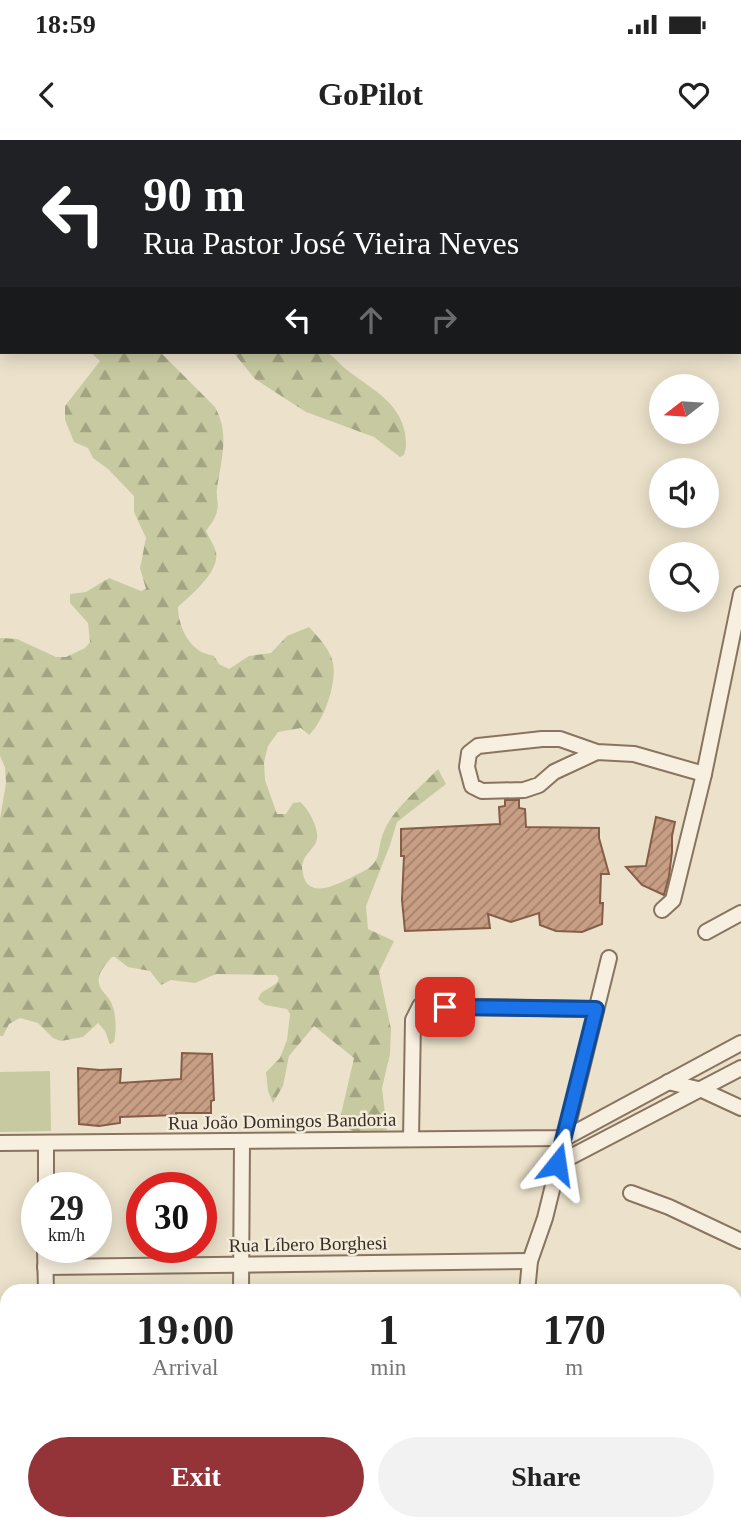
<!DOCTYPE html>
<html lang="en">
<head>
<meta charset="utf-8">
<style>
	:root { --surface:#fff; --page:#f2f2f2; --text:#222; --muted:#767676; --accent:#943438 }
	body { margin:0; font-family:"Times New Roman",serif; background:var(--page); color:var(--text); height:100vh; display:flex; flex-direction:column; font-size:26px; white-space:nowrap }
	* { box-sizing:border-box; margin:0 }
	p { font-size:23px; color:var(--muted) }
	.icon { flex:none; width:38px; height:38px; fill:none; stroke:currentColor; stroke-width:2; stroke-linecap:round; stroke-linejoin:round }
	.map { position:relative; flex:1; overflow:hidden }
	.sheet { position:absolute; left:0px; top:1144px; width:742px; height:247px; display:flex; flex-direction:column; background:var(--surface); border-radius:21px 21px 0 0; box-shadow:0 4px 18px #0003 }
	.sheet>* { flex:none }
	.banner { position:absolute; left:0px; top:0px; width:742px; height:214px; box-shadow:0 4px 18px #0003; background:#202124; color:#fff; overflow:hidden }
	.needle { width:46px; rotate:253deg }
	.buttons { position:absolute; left:649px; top:234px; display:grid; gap:14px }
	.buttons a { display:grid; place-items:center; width:70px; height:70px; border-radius:50%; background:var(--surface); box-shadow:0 4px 18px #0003; font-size:35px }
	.speed { position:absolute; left:21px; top:1032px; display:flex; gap:14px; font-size:35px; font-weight:700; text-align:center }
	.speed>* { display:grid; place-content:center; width:91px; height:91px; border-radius:50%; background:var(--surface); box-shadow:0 4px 18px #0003; line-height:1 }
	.speed small { font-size:18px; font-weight:400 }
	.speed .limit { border:10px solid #d22; background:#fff; color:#111 }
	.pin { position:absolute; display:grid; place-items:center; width:60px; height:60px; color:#fff; margin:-30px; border-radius:14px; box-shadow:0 4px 10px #0006 }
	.me { position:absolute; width:77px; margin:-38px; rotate:15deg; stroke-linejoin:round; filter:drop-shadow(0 0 5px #0008) }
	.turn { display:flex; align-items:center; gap:24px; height:147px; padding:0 28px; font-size:32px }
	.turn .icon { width:91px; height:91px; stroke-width:2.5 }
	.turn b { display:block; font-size:49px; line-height:60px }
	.lanes { display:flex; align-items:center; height:66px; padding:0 28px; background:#0003; justify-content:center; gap:35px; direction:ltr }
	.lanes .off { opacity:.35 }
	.eta { display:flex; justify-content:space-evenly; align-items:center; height:119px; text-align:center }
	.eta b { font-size:42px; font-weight:800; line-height:49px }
	.primary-button { display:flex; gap:14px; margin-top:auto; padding:14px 28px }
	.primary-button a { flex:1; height:80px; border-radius:42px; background:var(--accent); color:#fff; font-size:28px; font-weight:800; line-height:80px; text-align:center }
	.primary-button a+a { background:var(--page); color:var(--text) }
	.status { display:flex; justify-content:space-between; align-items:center; height:49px; padding:0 35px; background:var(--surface); direction:ltr }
	.status svg { height:19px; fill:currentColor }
	header { display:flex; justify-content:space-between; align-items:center; height:91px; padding:0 28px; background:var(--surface); font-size:32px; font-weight:800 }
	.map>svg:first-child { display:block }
	.forest { fill:url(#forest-firs) }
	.park { fill:#c7caa0 }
	.building { fill:url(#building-hatch); stroke:#865e48; stroke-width:2 }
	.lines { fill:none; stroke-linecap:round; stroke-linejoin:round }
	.minor-casing { stroke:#897460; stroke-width:18 }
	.minor { stroke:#f7efdf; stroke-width:14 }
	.route-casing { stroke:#114b97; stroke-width:18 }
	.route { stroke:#1a73e8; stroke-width:12 }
	.labels { text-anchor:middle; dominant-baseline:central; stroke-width:5; stroke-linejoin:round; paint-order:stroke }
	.street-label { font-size:19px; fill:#3a2d23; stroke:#f4ecdb }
</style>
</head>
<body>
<div class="status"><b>18:59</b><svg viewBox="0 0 49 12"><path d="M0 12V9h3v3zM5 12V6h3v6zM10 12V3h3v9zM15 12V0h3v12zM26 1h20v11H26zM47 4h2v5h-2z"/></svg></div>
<header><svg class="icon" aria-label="back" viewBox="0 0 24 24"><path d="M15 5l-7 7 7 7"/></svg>GoPilot<svg class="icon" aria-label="heart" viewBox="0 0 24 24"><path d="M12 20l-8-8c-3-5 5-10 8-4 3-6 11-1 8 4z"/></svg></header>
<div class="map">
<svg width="741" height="1391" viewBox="0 0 741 1391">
	<defs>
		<pattern id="forest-firs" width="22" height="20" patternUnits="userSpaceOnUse" patternTransform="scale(1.75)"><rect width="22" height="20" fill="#c7caa0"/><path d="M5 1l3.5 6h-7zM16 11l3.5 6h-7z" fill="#a3a482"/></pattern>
		<pattern id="building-hatch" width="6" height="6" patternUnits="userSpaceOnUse" patternTransform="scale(1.75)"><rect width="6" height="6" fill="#c89e84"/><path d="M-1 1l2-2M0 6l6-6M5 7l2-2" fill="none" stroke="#a3816c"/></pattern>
	</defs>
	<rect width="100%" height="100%" fill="#ece2cb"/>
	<g class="forest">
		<path d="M90 212H160L215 267C230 294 221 320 217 349 216 356 219 364 217 371 216 378 210 385 206 391 209 398 214 405 216 412 220 432 191 455 178 467 178 482 185 500 197 509 201 513 208 514 214 516L219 524 229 529 249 516 271 513 287 496 309 487C318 497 330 509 333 523 337 543 324 581 309 595L301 588 278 592 268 606 264 622 265 640 277 674H286L293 663 300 662C308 668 319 688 317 699 315 708 305 714 303 722 301 727 303 733 304 738 313 761 345 740 360 733 385 722 375 709 385 689 396 666 420 648 438 629L446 644 397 682 390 705 366 766 368 789 394 801 379 832 391 889 390 914 382 948 387 990C367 995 357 996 339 983L354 918 314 886 289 916 283 946 273 963 268 951 266 932 280 918 287 900 290 874 287 869 265 865 258 859 261 853 277 843 279 838 276 835 216 834 195 843 171 840 161 845 150 831 128 827 115 817H112C105 825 95 836 100 847 103 853 108 856 111 862 116 873 117 889 114 902L110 904 105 891 98 883 83 897 61 901 53 898 38 883 20 878 9 884 3 896H0V679L6 643 5 627 0 616V498L17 499 56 517H66L85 508 90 502 88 483 70 463V454L86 452 109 438 141 451 146 449 140 428 146 398 134 372V356L108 329 93 318 88 308 74 302 65 280V266L100 221Z"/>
		<path d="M233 212H326C334 216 339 224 347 230 370 248 399 261 405 293 406 302 407 306 404 315L400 317 374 297 306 272 255 239Z"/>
	</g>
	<path class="park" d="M50 931 51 991 0 992V932Z"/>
	<g class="building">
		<path d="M505 660H519V668L525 669 526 687 599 688V698L609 734H601L600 763H603L602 784 582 792 556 791 540 785 539 773 511 782 488 774 490 788 405 791 402 760 404 716H401V689L500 684 499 667 505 666Z"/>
		<path d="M656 677 675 682 672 696V712L669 736 664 755 642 745 626 727 646 726Z"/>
		<path d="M182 913 212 914 214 960 211 961V973H176V975L120 977V983L99 986 79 984 78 928 100 930 121 929 120 943 181 939Z"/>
	</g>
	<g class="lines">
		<defs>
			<g id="minor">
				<path d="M333 0V2"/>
				<path d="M451 0V2"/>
				<path d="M570 0V2"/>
				<path d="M694 0V2"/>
				<path d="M740 70H741"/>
				<path d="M597 612 554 632 539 645 524 650 482 651 472 646 467 627 469 613 478 606 542 599H560L597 612 634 614 704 634"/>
				<path d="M662 770 673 760 704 634 741 454"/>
				<path d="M706 792 741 773"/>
				<path d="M668 942 702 950 741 968"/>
				<path d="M411 999 413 880 420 866 596 869"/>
				<path d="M0 1003 565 998 741 903"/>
				<path d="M557 1024 741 928"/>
				<path d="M46 1048V1003"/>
				<path d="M631 1053 669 1067 741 1101"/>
				<path d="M45 1108 46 1152"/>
				<path d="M45 1127 530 1121"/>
				<path d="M241 1152 242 1001"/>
				<path d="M527 1152 530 1121 545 1078 609 818"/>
				<path d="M735 1229 741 1233"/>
				<path d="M0 1241H7"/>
				<path d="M0 1363H7"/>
				<path d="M735 1376 741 1380"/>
				<path d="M241 1384V1391"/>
				<path d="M467 1391 469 1384"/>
			</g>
		</defs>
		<use href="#minor" class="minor-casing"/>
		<use href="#minor" class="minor"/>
	</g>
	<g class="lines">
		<defs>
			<path id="route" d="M445 867 596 869 557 1024"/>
		</defs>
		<use href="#route" class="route-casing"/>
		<use href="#route" class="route"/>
	</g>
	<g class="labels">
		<g class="street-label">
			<text transform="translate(282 981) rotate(-1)">Rua João Domingos Bandoria</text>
			<text transform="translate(308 1104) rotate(-1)">Rua Líbero Borghesi</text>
		</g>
	</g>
</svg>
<div class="buttons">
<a><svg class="needle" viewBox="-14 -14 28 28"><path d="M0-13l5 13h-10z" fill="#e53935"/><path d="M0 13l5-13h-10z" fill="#767676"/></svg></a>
<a><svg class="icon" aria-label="sound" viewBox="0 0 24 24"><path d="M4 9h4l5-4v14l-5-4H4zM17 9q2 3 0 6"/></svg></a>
<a><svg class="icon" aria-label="search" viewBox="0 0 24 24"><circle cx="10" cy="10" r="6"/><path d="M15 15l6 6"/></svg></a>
</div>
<div class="speed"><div>29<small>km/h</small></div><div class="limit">30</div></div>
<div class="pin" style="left:445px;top:867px;background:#d93025"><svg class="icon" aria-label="arrive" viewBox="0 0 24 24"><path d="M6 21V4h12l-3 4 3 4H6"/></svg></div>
<svg class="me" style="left:557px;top:1024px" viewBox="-20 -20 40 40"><path d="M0-17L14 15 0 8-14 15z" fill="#1a73e8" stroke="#fff" stroke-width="4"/></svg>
<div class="banner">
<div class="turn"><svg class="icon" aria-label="left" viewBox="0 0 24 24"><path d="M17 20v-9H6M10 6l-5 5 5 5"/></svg><div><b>90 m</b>Rua Pastor José Vieira Neves</div></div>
<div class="lanes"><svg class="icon" aria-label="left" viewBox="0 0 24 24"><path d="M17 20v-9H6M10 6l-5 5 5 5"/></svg><svg class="icon off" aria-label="ahead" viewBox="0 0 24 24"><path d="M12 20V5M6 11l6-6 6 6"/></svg><svg class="icon off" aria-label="right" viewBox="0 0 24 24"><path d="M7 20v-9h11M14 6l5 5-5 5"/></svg></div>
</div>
<section class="sheet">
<div class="eta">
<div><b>19:00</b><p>Arrival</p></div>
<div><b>1</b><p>min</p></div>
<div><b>170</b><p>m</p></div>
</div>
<div class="primary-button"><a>Exit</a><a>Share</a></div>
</section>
</div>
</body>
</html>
